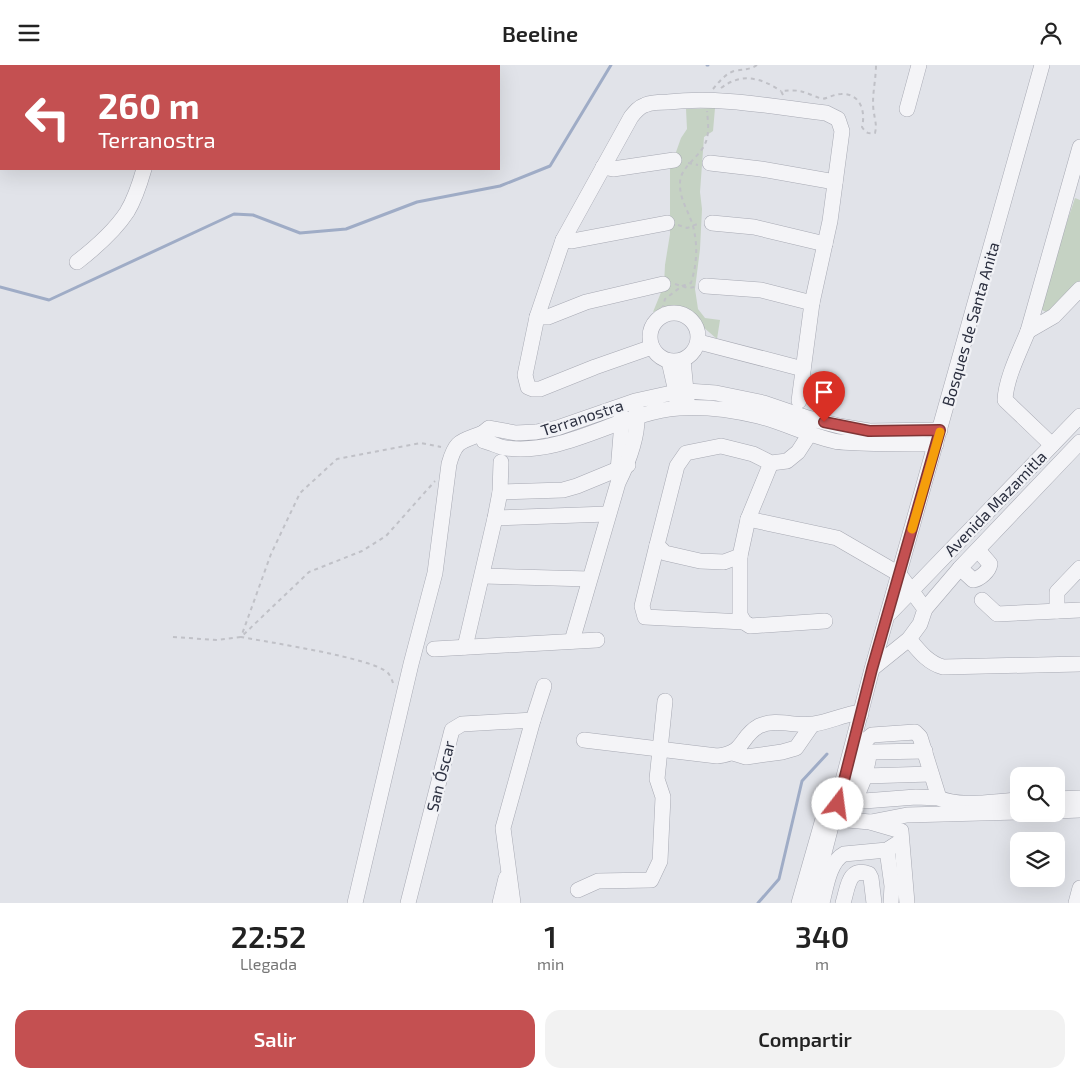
<!DOCTYPE html>
<html lang="es">
<head>
<meta charset="utf-8">
<style>
	:root { --surface:#fff; --page:#f2f2f2; --text:#222; --muted:#767676; --accent:#c45051 }
	body { margin:0; font-family:"Exo 2",sans-serif; background:var(--page); color:var(--text); height:100vh; display:flex; flex-direction:column; font-size:19px; white-space:nowrap }
	* { box-sizing:border-box; margin:0 }
	p { font-size:16px; color:var(--muted) }
	.icon { flex:none; width:28px; height:28px; fill:none; stroke:currentColor; stroke-width:2; stroke-linecap:round; stroke-linejoin:round }
	.map { position:relative; height:838px; overflow:hidden }
	.drawer { display:flex; flex-direction:column; background:var(--surface); flex:1 }
	.drawer>* { flex:none }
	.hud { position:absolute; left:0px; top:0px; width:500px; height:105px; box-shadow:0 5px 20px #0002; background:#c45051; color:#fff; overflow:hidden }
	.tools { position:absolute; left:1010px; top:702px; display:grid; gap:10px }
	.tools a { display:grid; place-items:center; width:55px; height:55px; border-radius:10px; background:var(--surface); box-shadow:0 5px 20px #0002; font-size:25px }
	.pin { position:absolute; display:grid; place-items:center; width:42px; height:42px; color:#fff; margin:-51px -21px; border-radius:50% 50% 50% 0; rotate:-45deg; box-shadow:0 0 5px #0007 }
	.pin .icon { rotate:45deg }
	.me { position:absolute; width:55px; margin:-28px; rotate:15deg; stroke-linejoin:round; filter:drop-shadow(0 0 4px #0008) }
	.turn { display:flex; align-items:center; gap:18px; height:105px; padding:0 15px; font-size:22px }
	.turn .icon { width:65px; height:65px; stroke-width:2.5 }
	.turn b { display:block; font-size:35px; line-height:42px }
	.eta { display:flex; justify-content:space-evenly; align-items:center; height:85px; text-align:center }
	.eta b { font-size:30px; font-weight:600; line-height:35px }
	.action { display:flex; gap:10px; margin-top:auto; padding:10px 15px }
	.action a { flex:1; height:58px; border-radius:15px; background:var(--accent); color:#fff; font-size:20px; font-weight:600; line-height:58px; text-align:center }
	.action a+a { background:var(--page); color:var(--text) }
	header { display:flex; justify-content:space-between; align-items:center; height:65px; padding:0 15px; background:var(--surface); font-size:22px; font-weight:600 }
	.map>svg:first-child { display:block }
	.green { fill:#c5d2c3 }
	.lines { fill:none; stroke-linecap:round; stroke-linejoin:round }
	.stream { stroke:#9facc6; stroke-width:3 }
	.minor-casing { stroke:#a7a9b3; stroke-width:16 }
	.path { stroke:#c0c1c7; stroke-width:2; stroke-dasharray:4 4; stroke-linecap:butt }
	.minor { stroke:#f4f4f7; stroke-width:15 }
	.route-casing { stroke:#7f3435; stroke-width:12 }
	.route { stroke:#c45051; stroke-width:9 }
	.slow { stroke:#f59e0b; stroke-width:9 }
	.labels { text-anchor:middle; dominant-baseline:central; stroke-width:4.5; stroke-linejoin:round; paint-order:stroke }
	.street-label { font-size:16px; fill:#2b2f3f; stroke:#f1f2f6 }
</style>
</head>
<body>
<header><svg class="icon" aria-label="menu" viewBox="0 0 24 24"><path d="M4 6h16M4 12h16M4 18h16"/></svg>Beeline<svg class="icon" aria-label="person" viewBox="0 0 24 24"><circle cx="12" cy="8" r="4"/><path d="M4 21q1-7 8-7t8 7"/></svg></header>
<div class="map">
<svg width="1080" height="838" viewBox="0 0 1080 838">
	<rect width="100%" height="100%" fill="#e1e3e9"/>
	<g class="green">
		<path d="M715 43 713 66 704 72 700 127 702 144 700 184 695 224 698 244 705 253 720 255 717 274 702 261 693 248 675 242 653 247 664 220 665 200 670 169V104L681 73 687 64 686 44Z"/>
		<path d="M1075 133 1080 135V218L1050 249 1038 243Z"/>
	</g>
	<g class="lines">
		<g class="stream">
			<path d="M707 0H708"/>
			<path d="M0 222 49 235 234 149 253 150 300 168 346 164 417 137 500 121 550 101 611 0"/>
			<path d="M758 838 779 814 802 716 827 689"/>
		</g>
		<defs>
			<g id="minor">
				<path d="M426 1 429 0"/>
				<path d="M907 44 919 0"/>
				<path d="M1080 82 1028 266 1054 251 1080 224"/>
				<path d="M710 98 761 104 835 117"/>
				<path d="M603 102 613 104 674 95"/>
				<path d="M712 158 754 162 825 179"/>
				<path d="M563 175 572 176 667 158"/>
				<path d="M77 197C95 183 114 167 127 147 135 134 140 118 144 104"/>
				<path d="M706 221 761 225 812 238"/>
				<circle cx="674" cy="272" r="24"/>
				<path d="M537 252H548L586 237 663 219"/>
				<path d="M1028 266C1020 286 1006 313 1005 335L1052 380"/>
				<path d="M699 277 803 304"/>
				<path d="M652 282 595 302 540 324H533L528 322 525 310 537 252 563 175 631 52C635 47 639 42 645 40 652 37 661 37 668 37 721 31 774 42 826 48L838 54 842 66 830 156 812 238 799 336"/>
				<path d="M683 295 687 336"/>
				<path d="M669 296 676 327 677 337"/>
				<path d="M936 379C911 379 886 379 860 378 852 377 842 378 834 376 807 370 783 357 758 351 733 345 705 341 679 343 621 347 566 391 506 383 499 382 492 378 484 376L483 368 489 363 516 368 536 367 557 363 635 336 676 327 687 326 716 328 764 338 808 353 839 361 869 366 940 365"/>
				<path d="M771 398 748 454 740 491 724 497 700 496 665 488 657 480 677 401 686 388 721 381 753 389 771 398 787 396 798 387 809 370"/>
				<path d="M618 406 622 357 621 350"/>
				<path d="M500 427 563 425 577 421 628 400"/>
				<path d="M495 453 608 449"/>
				<path d="M748 454 837 473 899 509 925 544"/>
				<path d="M657 480 642 541 645 552 744 557"/>
				<path d="M740 491V550L744 557 750 561 825 556"/>
				<path d="M960 503 973 515C980 514 989 506 990 499L978 485"/>
				<path d="M483 511 589 514"/>
				<path d="M982 535 997 549 1080 545"/>
				<path d="M1057 546V527L1080 503"/>
				<path d="M890 548 1080 351"/>
				<path d="M909 574C919 586 928 598 943 602L1080 599"/>
				<path d="M572 576 618 418C628 398 641 365 636 343"/>
				<path d="M465 582 495 453 500 427 501 397"/>
				<path d="M434 584 597 575"/>
				<path d="M873 603 909 574 920 559 925 544 960 503 1080 377"/>
				<path d="M533 655 544 621"/>
				<path d="M584 675 717 691C746 688 739 672 759 661 776 653 796 662 814 659 827 657 841 651 855 648L861 649"/>
				<path d="M925 686 872 687 869 691 865 711 857 731 864 736 916 732 939 733"/>
				<path d="M733 688 746 692 782 687 796 683 812 660"/>
				<path d="M865 711 931 709"/>
				<path d="M850 729 866 675 872 670 915 667 920 672 939 733C959 743 996 736 1019 735"/>
				<path d="M1056 734 1080 733"/>
				<path d="M1056 746 1080 745"/>
				<path d="M826 753 870 757 901 766 907 838"/>
				<path d="M871 757 907 750 1019 747"/>
				<path d="M887 785 892 821 891 838"/>
				<path d="M578 825 598 816 651 815 660 796 663 732 657 714 665 636"/>
				<path d="M355 838 411 599 435 508 449 399C456 374 461 377 483 368"/>
				<path d="M408 838 452 665 462 659 533 655 503 763 513 838"/>
				<path d="M500 838 506 813"/>
				<path d="M799 838 827 740"/>
				<path d="M811 838 872 604 1042 0"/>
				<path d="M822 838C826 823 829 797 844 789L887 785 901 776"/>
				<path d="M843 838C848 823 848 801 869 809L871 813 874 838"/>
				<path d="M1076 838 1080 823"/>
			</g>
		</defs>
		<use href="#minor" class="minor-casing"/>
		<g class="path">
			<path d="M179 1 180 0"/>
			<path d="M721 23C742 7 761 13 781 26"/>
			<path d="M713 24C719 17 725 9 734 6 743 4 750 5 757 0"/>
			<path d="M783 30 781 26C802 24 803 27 822 34 829 33 834 29 841 29 860 28 866 46 862 62 866 68 868 69 875 68 877 60 875 56 874 48 871 33 876 16 876 0"/>
			<path d="M688 98 698 100"/>
			<path d="M678 160 687 163 700 158"/>
			<path d="M675 219 688 223 695 222"/>
			<path d="M660 252 665 234 682 221 691 218C697 198 698 181 693 161 689 147 680 135 680 120 679 103 697 94 704 81 710 70 708 57 707 46"/>
			<path d="M173 572 217 575 241 572 309 507 362 486 386 471 435 416"/>
			<path d="M393 618C392 615 390 610 388 608 374 593 267 577 241 572L271 489 300 428 337 394 421 378 441 382"/>
		</g>
		<use href="#minor" class="minor"/>
	</g>
	<g class="lines">
		<defs>
			<path id="route" d="M824 357 869 366 940 365 872 604 838 739"/>
		</defs>
		<use href="#route" class="route-casing"/>
		<use href="#route" class="route"/>
		<path class="slow" d="M912 464 940 367"/>
	</g>
	<g class="labels">
		<g class="street-label">
			<text transform="translate(970 259) rotate(-74)">Bosques de Santa Anita</text>
			<text transform="translate(582 352) rotate(-18)">Terranostra</text>
			<text transform="translate(995 438) rotate(-46)">Avenida Mazamitla</text>
			<text transform="translate(440 711) rotate(-76)">San Óscar</text>
		</g>
	</g>
</svg>
<div class="tools">
<a><svg class="icon" aria-label="search" viewBox="0 0 24 24"><circle cx="10" cy="10" r="6"/><path d="M15 15l6 6"/></svg></a>
<a><svg class="icon" aria-label="layers" viewBox="0 0 24 24"><path d="M12 4l9 5-9 5-9-5zM3 14l9 5 9-5"/></svg></a>
</div>
<div class="pin" style="left:824px;top:357px;background:#d93025"><svg class="icon" aria-label="arrive" viewBox="0 0 24 24"><path d="M6 21V4h12l-3 4 3 4H6"/></svg></div>
<svg class="me" style="left:838px;top:739px" viewBox="-20 -20 40 40"><circle r="19" fill="#fff"/><path d="M0-13L10 11 0 6-10 11z" fill="#c45051"/></svg>
<div class="hud">
<div class="turn"><svg class="icon" aria-label="left" viewBox="0 0 24 24"><path d="M17 20v-9H6M10 6l-5 5 5 5"/></svg><div><b>260 m</b>Terranostra</div></div>
</div>
</div>
<section class="drawer">
<div class="eta">
<div><b>22:52</b><p>Llegada</p></div>
<div><b>1</b><p>min</p></div>
<div><b>340</b><p>m</p></div>
</div>
<div class="action"><a>Salir</a><a>Compartir</a></div>
</section>
</body>
</html>
